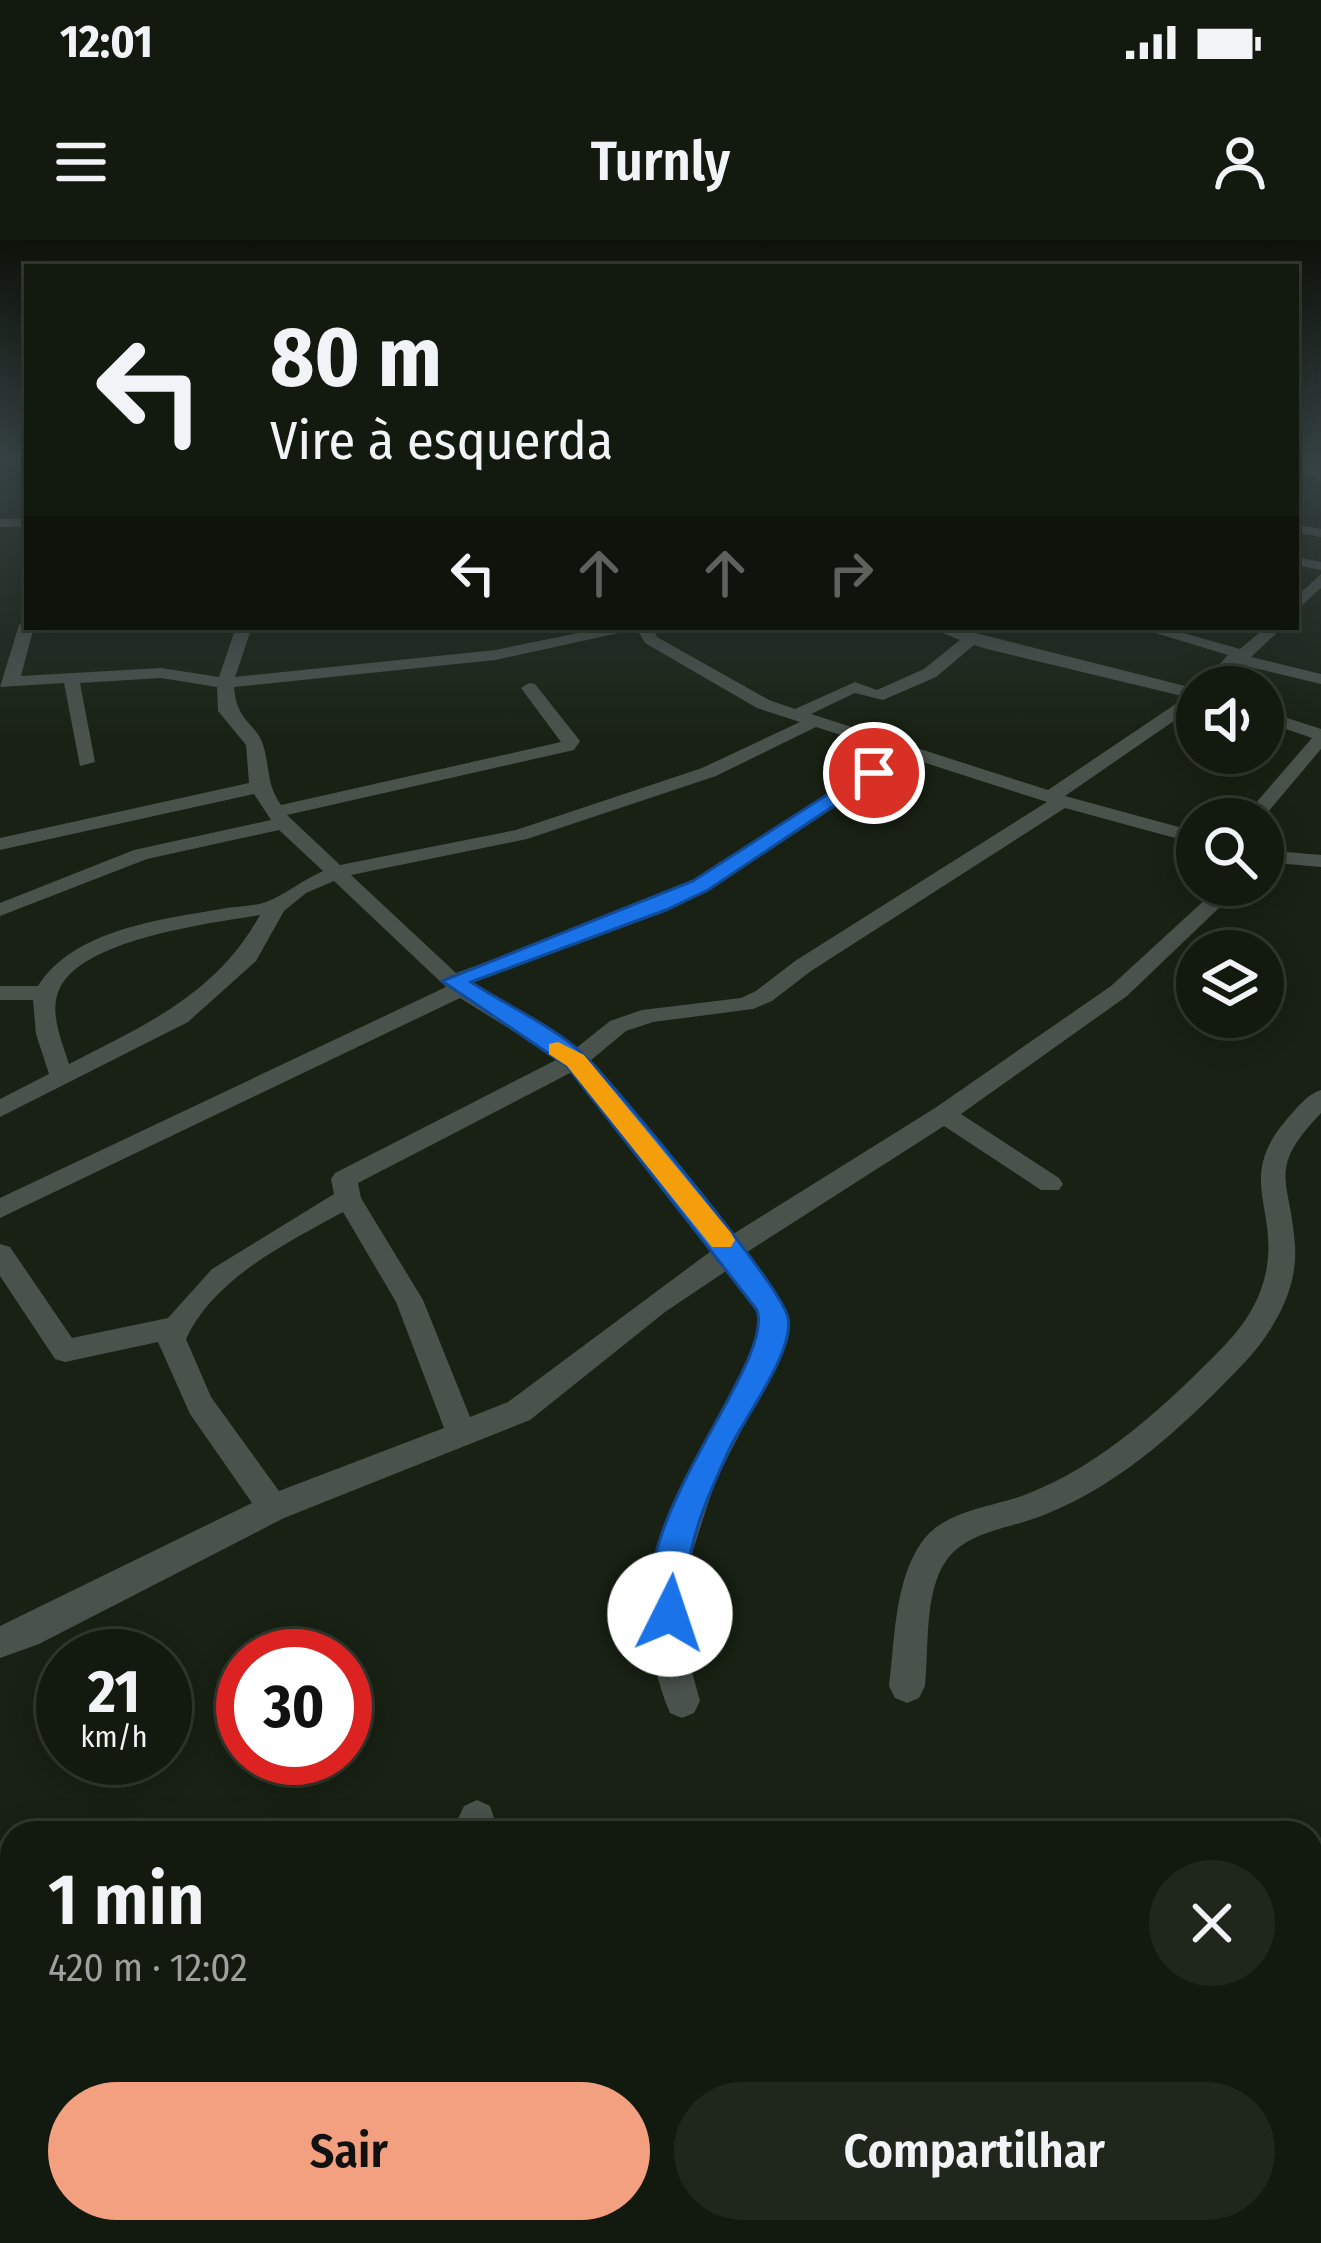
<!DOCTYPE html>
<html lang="pt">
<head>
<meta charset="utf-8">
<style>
	:root { --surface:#12190e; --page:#1f261c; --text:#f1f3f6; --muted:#9ca09e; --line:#31382e; --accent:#f3a081 }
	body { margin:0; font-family:"Fira Sans Condensed",sans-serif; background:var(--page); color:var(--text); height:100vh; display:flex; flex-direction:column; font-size:45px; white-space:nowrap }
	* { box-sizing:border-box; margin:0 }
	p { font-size:39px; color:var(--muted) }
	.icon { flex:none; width:66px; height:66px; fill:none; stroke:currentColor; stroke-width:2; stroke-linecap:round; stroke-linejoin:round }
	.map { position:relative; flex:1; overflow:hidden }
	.panel { position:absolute; left:0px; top:1581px; width:1323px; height:423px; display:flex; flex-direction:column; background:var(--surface); border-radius:36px 36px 0 0; box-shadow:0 6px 30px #0003,0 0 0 3px var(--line) }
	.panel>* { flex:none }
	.hud { position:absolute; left:24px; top:24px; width:1275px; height:366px; border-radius:0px; box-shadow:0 6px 30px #0003,0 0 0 3px var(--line); background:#12190e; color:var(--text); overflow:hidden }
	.buttons { position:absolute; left:1176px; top:426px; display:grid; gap:24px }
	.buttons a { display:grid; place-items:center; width:108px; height:108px; border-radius:50%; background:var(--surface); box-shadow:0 6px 30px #0003,0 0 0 3px var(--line); font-size:60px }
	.speed { position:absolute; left:36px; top:1389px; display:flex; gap:24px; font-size:60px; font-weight:700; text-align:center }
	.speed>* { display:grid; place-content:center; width:156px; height:156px; border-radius:50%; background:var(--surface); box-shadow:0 6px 30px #0003,0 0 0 3px var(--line); line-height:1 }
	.speed small { font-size:30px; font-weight:400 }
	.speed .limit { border:18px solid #d22; background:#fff; color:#111 }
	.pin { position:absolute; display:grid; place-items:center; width:102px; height:102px; color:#fff; margin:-51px; border:6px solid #fff; border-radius:50%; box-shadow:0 3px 12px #0007 }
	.me { position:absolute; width:132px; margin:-66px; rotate:4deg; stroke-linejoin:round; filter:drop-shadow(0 0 9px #0008) }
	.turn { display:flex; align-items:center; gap:42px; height:252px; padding:0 48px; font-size:54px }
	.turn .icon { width:156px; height:156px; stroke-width:2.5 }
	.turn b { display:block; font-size:84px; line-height:102px }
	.lanes { display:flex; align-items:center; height:114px; padding:0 48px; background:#0003; justify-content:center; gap:60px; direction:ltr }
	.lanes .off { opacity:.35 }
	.round { display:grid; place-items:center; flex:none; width:126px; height:126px; border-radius:63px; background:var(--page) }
	.head { display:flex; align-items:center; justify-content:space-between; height:204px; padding:0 48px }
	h1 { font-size:72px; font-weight:600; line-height:90px }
	.primary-button { display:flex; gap:24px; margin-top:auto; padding:24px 48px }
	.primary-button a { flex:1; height:138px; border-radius:72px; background:var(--accent); color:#111; font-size:48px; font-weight:600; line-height:138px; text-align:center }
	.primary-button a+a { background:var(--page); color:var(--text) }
	.status { display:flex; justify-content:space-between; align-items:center; height:84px; padding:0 60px; background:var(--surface); direction:ltr }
	.status svg { height:33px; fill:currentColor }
	header { display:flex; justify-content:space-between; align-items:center; height:156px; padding:0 48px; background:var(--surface); font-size:54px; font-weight:600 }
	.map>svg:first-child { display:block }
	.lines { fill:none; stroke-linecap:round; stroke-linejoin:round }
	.minor { fill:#4a524c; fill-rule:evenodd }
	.route { fill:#1a73e8; stroke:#114b97; stroke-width:3 }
	.slow { fill:#f59e0b }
</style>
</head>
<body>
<div class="status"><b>12:01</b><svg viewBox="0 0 49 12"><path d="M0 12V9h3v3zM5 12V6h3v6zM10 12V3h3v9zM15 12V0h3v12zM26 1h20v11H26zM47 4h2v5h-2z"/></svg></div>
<header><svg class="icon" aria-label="menu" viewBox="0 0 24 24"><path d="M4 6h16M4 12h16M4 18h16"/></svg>Turnly<svg class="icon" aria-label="person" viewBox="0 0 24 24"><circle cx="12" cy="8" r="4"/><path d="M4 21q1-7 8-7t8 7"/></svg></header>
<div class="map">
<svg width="1321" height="2003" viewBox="0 0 1321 2003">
	<rect width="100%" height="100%" fill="#182113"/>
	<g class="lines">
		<g class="minor">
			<path d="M0 220H10L0 225Z"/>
			<path d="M1315 220H1321V241L1304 232Z"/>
			<rect x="0" y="279" width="27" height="8"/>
			<path d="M1296 285 1321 289V297L1296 293Z"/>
			<path d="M1296 317 1321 322V330L1296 325Z"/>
			<path d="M1321 334V348L1296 371V357Z"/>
			<path d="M27 380V387H34L21 436 161 428 219 437 236 387H252L235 437 495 410 608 387H652L657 397 769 460 795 469 855 442 877 450 924 429 960 400 928 387H952L1197 449V465L1065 556 1197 592V604L1065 568 811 731 772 761 753 769 653 782 626 791 590 821 730 996 935 868 1111 746 1221 645H1243L1127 756 961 874 1059 938 1063 944 1059 950H1041L944 886 744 1014 780 1059 789 1081 784 1107 715 1242 687 1329 686 1410 700 1461 694 1473 682 1478 670 1473C624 1368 673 1261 723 1167 736 1143 760 1113 760 1084 760 1066 737 1044 726 1031L665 1072 530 1180 284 1278 39 1404 0 1418V1386L252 1263 190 1174 158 1102 65 1122 55 1119 0 1036V1004L10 1007 72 1098 168 1078 212 1029 334 954 331 939 335 933 558 819 460 758 0 978V958L446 747 334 641 306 653 284 671 256 721 188 782 0 877V859L49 834 36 794 33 760H0V746H38C73 690 161 679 221 669 235 666 252 667 266 662 283 656 304 639 323 631L279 590 147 619 0 676V663L134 610 271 580 254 554 0 610V598L249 543 246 505 218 471 217 447 161 438 80 443 95 522 80 526 64 443 0 447 19 385ZM637 389 645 403 757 468 800 482 702 528 516 590 340 625 287 575 574 510 580 501 535 444 529 443 521 448 561 502 281 565C267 545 270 531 264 508 257 482 237 484 234 447L495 420ZM974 405 987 409 1186 457 1048 550 811 474 855 453 883 460 936 437ZM816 487 893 512 694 642 652 662 456 733 351 635 527 599 716 536ZM910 518 1047 562 795 721 756 751 741 758 642 770 610 781 575 809 468 743 666 670 708 650ZM260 675C216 754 147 784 69 824 62 802 49 772 59 750 80 699 211 683 260 675ZM572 832 711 1011 508 1162 470 1177 423 1060 361 958 358 943ZM343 972 396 1062 444 1188 279 1251 211 1157 186 1099C214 1038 287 1003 343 972Z"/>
			<path d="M1136 387H1162L1240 409 1266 387H1283L1251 417 1321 434V444L1242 425 1217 447H1199L1228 415Z"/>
			<path d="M1263 470 1321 489V509L1262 579H1242L1312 498 1263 481Z"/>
			<path d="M1263 610 1321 615V627L1263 622Z"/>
			<path d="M1321 850V873C1265 932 1291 938 1295 1006 1298 1049 1274 1090 1246 1121 1188 1182 1123 1244 1044 1275 1013 1288 966 1291 946 1321 924 1352 929 1409 925 1446L919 1458 907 1463 895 1458 889 1446C895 1400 894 1343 921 1303 943 1270 993 1267 1027 1254 1104 1224 1167 1164 1224 1106 1246 1083 1262 1058 1267 1026 1276 965 1237 937 1287 879 1297 868 1307 854 1321 850Z"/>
			<path d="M477 1560 490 1566 499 1593H461L458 1579 464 1566Z"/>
			<path d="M302 1992H346L347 2003H301Z"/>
			<path d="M590 1992H634L637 2003H591Z"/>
		</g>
	</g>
	<linearGradient id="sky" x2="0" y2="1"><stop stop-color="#0d120a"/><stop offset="0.44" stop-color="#374344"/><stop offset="1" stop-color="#374344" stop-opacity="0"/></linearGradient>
	<rect width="1321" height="501" fill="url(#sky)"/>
	<path class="route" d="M867 529 883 533 708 650 666 670 471 742C507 766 556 787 586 817 617 848 783 1048 788 1078 795 1111 744 1178 729 1210 712 1247 692 1290 688 1331 686 1350 691 1367 683 1385L670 1390 658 1385C616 1292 776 1125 757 1070L567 826 442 741 693 641Z"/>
	<path class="slow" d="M558 802 584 815 731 993 735 1000 731 1007H712L567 826 549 814V804Z"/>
</svg>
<div class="buttons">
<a><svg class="icon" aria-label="sound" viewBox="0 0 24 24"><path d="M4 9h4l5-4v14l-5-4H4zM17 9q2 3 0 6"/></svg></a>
<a><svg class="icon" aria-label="search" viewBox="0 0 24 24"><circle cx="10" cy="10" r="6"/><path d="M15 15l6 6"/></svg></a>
<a><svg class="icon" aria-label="layers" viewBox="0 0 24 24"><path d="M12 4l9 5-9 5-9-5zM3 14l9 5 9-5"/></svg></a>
</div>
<div class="speed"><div>21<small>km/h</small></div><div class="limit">30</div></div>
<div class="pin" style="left:874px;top:533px;background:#d93025"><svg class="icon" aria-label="arrive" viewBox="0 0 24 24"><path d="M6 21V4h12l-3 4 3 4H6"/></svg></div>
<svg class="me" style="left:670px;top:1374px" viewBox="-20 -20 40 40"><circle r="19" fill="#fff"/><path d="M0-13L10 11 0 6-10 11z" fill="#1a73e8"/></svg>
<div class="hud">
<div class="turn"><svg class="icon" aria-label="left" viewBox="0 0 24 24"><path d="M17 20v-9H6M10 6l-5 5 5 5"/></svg><div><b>80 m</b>Vire à esquerda</div></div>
<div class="lanes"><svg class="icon" aria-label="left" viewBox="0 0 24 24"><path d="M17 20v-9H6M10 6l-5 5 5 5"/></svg><svg class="icon off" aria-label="ahead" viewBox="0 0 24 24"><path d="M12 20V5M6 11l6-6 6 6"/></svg><svg class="icon off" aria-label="ahead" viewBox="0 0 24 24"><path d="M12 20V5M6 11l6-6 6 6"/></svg><svg class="icon off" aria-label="right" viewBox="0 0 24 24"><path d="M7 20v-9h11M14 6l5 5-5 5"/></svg></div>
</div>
<section class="panel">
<div class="head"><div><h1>1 min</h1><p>420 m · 12:02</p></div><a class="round"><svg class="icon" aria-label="close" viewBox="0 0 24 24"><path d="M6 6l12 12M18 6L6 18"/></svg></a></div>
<div class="primary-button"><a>Sair</a><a>Compartilhar</a></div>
</section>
</div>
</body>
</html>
